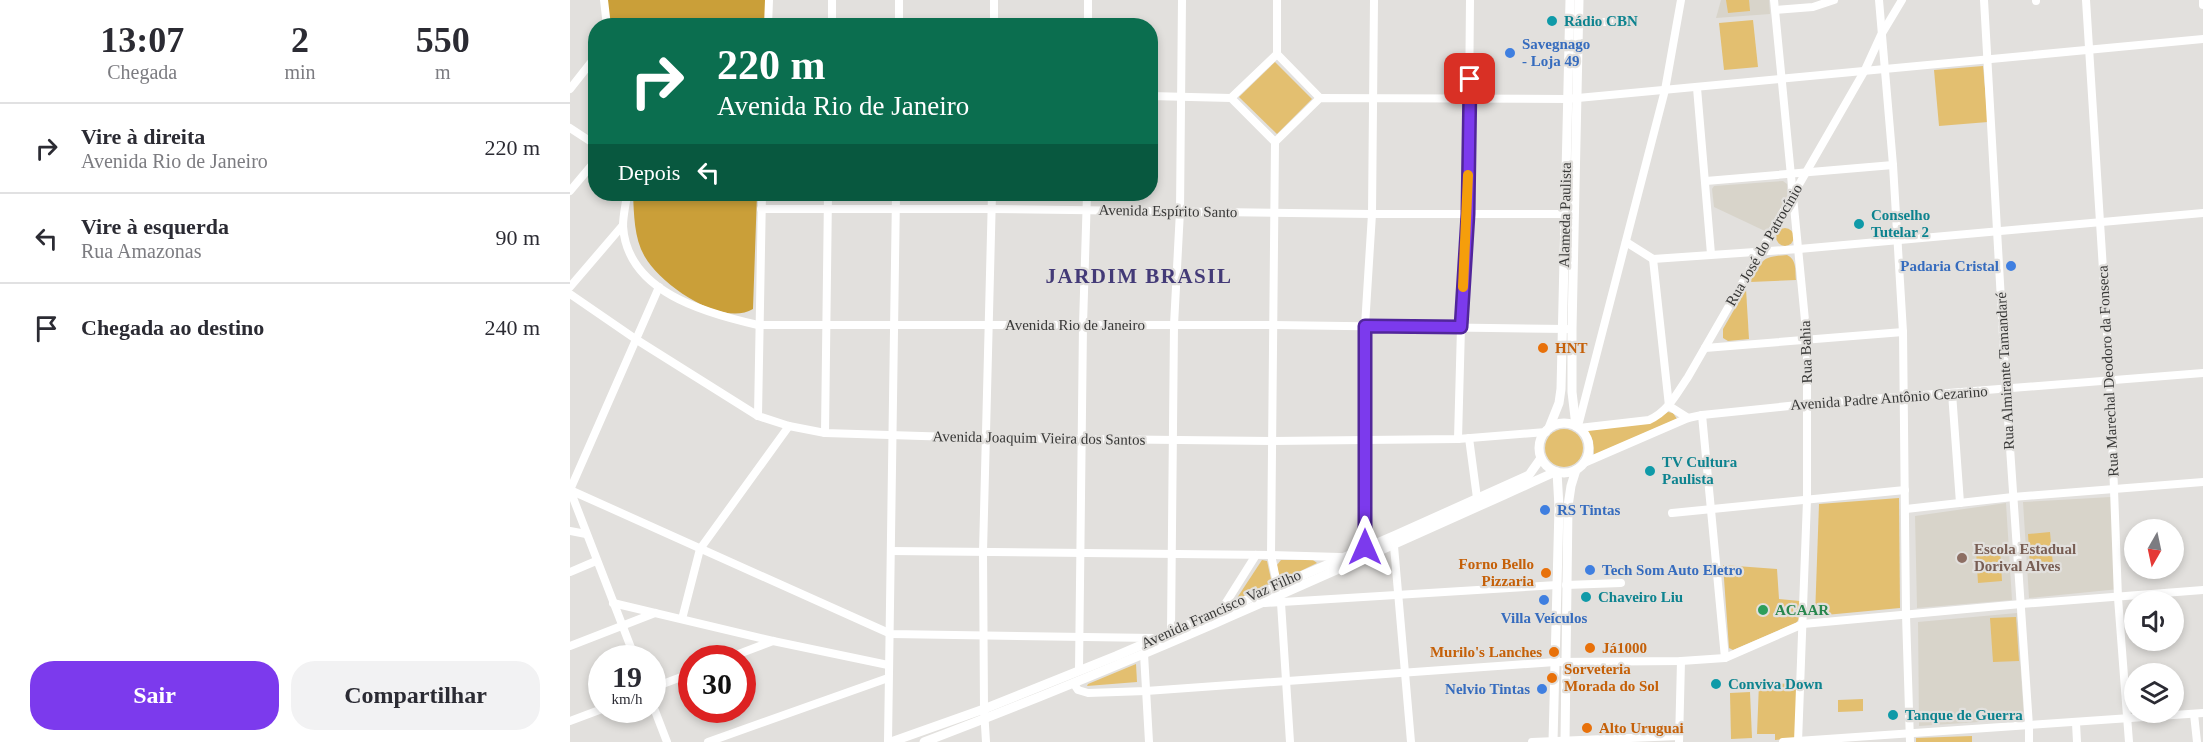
<!DOCTYPE html>
<html lang="pt">
<head>
<meta charset="utf-8">
<style>
	:root { --surface:#fff; --page:#f2f2f3; --text:#2b2b33; --muted:#7c7c81; --line:#e1e1e2; --accent:#7c3aed }
	body { margin:0; font-family:Georgia,serif; background:var(--page); color:var(--text); height:100vh; display:flex; flex-direction:column; font-size:22px; white-space:nowrap }
	* { box-sizing:border-box; margin:0 }
	p { font-size:20px; color:var(--muted) }
	.icon { flex:none; width:33px; height:33px; fill:none; stroke:currentColor; stroke-width:2; stroke-linecap:round; stroke-linejoin:round }
	.map { position:relative; flex:1; overflow:hidden }
	.panel { display:flex; flex-direction:column; background:var(--surface); width:570px }
	.panel>* { flex:none }
	.banner { position:absolute; left:18px; top:18px; width:570px; height:183px; border-radius:24px; box-shadow:0 3px 9px #0003; background:#0b6e4f; color:#fff; overflow:hidden }
	.needle { width:39px; rotate:189deg }
	.buttons { position:absolute; left:1554px; top:519px; display:grid; gap:12px }
	.buttons a { display:grid; place-items:center; width:60px; height:60px; border-radius:50%; background:var(--surface); box-shadow:0 3px 9px #0003; font-size:30px }
	.speed { position:absolute; left:18px; top:645px; display:flex; gap:12px; font-size:30px; font-weight:700; text-align:center }
	.speed>* { display:grid; place-content:center; width:78px; height:78px; border-radius:50%; background:var(--surface); box-shadow:0 3px 9px #0003; line-height:1 }
	.speed small { font-size:15px; font-weight:400 }
	.speed .limit { border:9px solid #d22; background:#fff; color:#111 }
	.pin { position:absolute; display:grid; place-items:center; width:51px; height:51px; color:#fff; margin:-26px; border-radius:12px; box-shadow:0 3px 9px #0006 }
	.me { position:absolute; width:66px; margin:-33px; rotate:0deg; stroke-linejoin:round; filter:drop-shadow(0 0 4px #0008) }
	.turn { display:flex; align-items:center; gap:21px; height:126px; padding:0 30px; font-size:27px }
	.turn .icon { width:78px; height:78px; stroke-width:2.5 }
	.turn b { display:block; font-size:42px; line-height:51px }
	.then { display:flex; align-items:center; height:57px; padding:0 30px; background:#0003; gap:12px; font-size:22px }
	.eta { display:flex; justify-content:space-evenly; align-items:center; height:102px; text-align:center }
	.eta b { font-size:36px; font-weight:600; line-height:42px }
	.action { display:flex; gap:12px; margin-top:auto; padding:12px 30px }
	.action a { flex:1; height:69px; border-radius:24px; background:var(--accent); color:#fff; font-size:24px; font-weight:600; line-height:69px; text-align:center }
	.action a+a { background:var(--page); color:var(--text) }
	ul { padding:0; list-style:none }
	li { display:flex; align-items:center; gap:18px; height:90px; padding:0 30px; border-top:2px solid var(--line) }
	li div { flex:1 }
	li b { display:block; font-size:22px }
	li em { font-style:normal }
	main { display:flex; flex:1; min-height:0 }
	.map>svg:first-child { display:block }
	.built { fill:#d8d4ca }
	.green { fill:#e3bf70 }
	.forest { fill:#ca9f39 }
	.lines { fill:none; stroke-linecap:round; stroke-linejoin:round }
	.minor { stroke:#fff; stroke-width:8 }
	.major { stroke:#fff; stroke-width:9 }
	.route-casing { stroke:#51269a; stroke-width:15 }
	.route { stroke:#7c3aed; stroke-width:10 }
	.slow { stroke:#f59e0b; stroke-width:10 }
	.culture-dot { fill:#0f9aa8; stroke:#e2e0dd; stroke-width:2 }
	.shop-dot { fill:#3f7fe0; stroke:#e2e0dd; stroke-width:2 }
	.food-dot { fill:#e8710a; stroke:#e2e0dd; stroke-width:2 }
	.education-dot { fill:#8d6e63; stroke:#e2e0dd; stroke-width:2 }
	.leisure-dot { fill:#2e9e5b; stroke:#e2e0dd; stroke-width:2 }
	.labels { text-anchor:middle; dominant-baseline:central; stroke-width:4.5; stroke-linejoin:round; paint-order:stroke }
	.culture-label { font-size:15px; font-weight:bold; fill:#0d838f; stroke:#e2e0dd; text-anchor:start }
	.shop-label { font-size:15px; font-weight:bold; fill:#366cbe; stroke:#e2e0dd; text-anchor:start }
	.street-label { font-size:15px; fill:#383837; stroke:#e2e0dd }
	.food-label { font-size:15px; font-weight:bold; fill:#c56008; stroke:#e2e0dd; text-anchor:start }
	.education-label { font-size:15px; font-weight:bold; fill:#785e54; stroke:#e2e0dd; text-anchor:start }
	.leisure-label { font-size:15px; font-weight:bold; fill:#27864d; stroke:#e2e0dd; text-anchor:start }
	.district-label { font-size:21px; font-weight:bold; letter-spacing:1.5px; fill:#433a77; stroke:#e2e0dd }
</style>
</head>
<body>
<main>
<section class="panel">
<div class="eta">
<div><b>13:07</b><p>Chegada</p></div>
<div><b>2</b><p>min</p></div>
<div><b>550</b><p>m</p></div>
</div>
<ul>
<li><svg class="icon" aria-label="right" viewBox="0 0 24 24"><path d="M7 20v-9h11M14 6l5 5-5 5"/></svg><div><b>Vire à direita</b><p>Avenida Rio de Janeiro</p></div><em>220 m</em></li>
<li><svg class="icon" aria-label="left" viewBox="0 0 24 24"><path d="M17 20v-9H6M10 6l-5 5 5 5"/></svg><div><b>Vire à esquerda</b><p>Rua Amazonas</p></div><em>90 m</em></li>
<li><svg class="icon" aria-label="arrive" viewBox="0 0 24 24"><path d="M6 21V4h12l-3 4 3 4H6"/></svg><div><b>Chegada ao destino</b></div><em>240 m</em></li>
</ul>
<div class="action"><a>Sair</a><a>Compartilhar</a></div>
</section>
<div class="map">
<svg width="1633" height="742" viewBox="0 0 1633 742">
	<rect width="100%" height="100%" fill="#e2e0dd"/>
	<g class="built">
		<path d="M1151 0H1199L1200 14 1146 18Z"/>
		<path d="M1213 181 1217 184V196L1197 232 1144 207 1142 189 1144 186Z"/>
		<path d="M1541 497 1549 589 1459 598 1453 502Z"/>
		<path d="M1436 503 1442 600 1347 608 1345 516Z"/>
		<path d="M1447 613 1454 719 1349 726 1348 622Z"/>
	</g>
	<g class="green">
		<path d="M1156 0H1179L1180 11 1158 13Z"/>
		<path d="M1183 20 1188 67 1154 70 1149 23Z"/>
		<path d="M705 62 742 99 707 134 669 97Z"/>
		<path d="M1413 66 1418 122 1369 126 1364 70Z"/>
		<circle cx="1215" cy="237" r="9"/>
		<path d="M1217 255C1227 260 1225 270 1226 280L1180 282C1193 260 1190 257 1217 255Z"/>
		<path d="M1176 289 1179 339 1158 341 1153 338V329Z"/>
		<path d="M1098 412 1103 413 1107 419 1024 455 1023 441 1017 429 1079 422Z"/>
		<circle cx="994" cy="448" r="19"/>
		<path d="M1329 498 1330 608 1245 616 1249 504Z"/>
		<path d="M1480 532 1483 565 1460 567 1458 534Z"/>
		<path d="M1430 548 1432 581 1408 583 1406 550Z"/>
		<path d="M692 560 697 561 701 579 699 584 672 598H667Z"/>
		<path d="M711 560H743L747 563 712 580 709 578 707 565Z"/>
		<path d="M1153 565 1207 569 1209 599 1230 601 1229 619 1226 623 1163 650 1159 648Z"/>
		<path d="M1446 617 1449 661 1423 662 1420 618Z"/>
		<path d="M566 664 567 682 517 686 518 684Z"/>
		<path d="M1189 683 1227 684 1225 738 1205 740V734H1187Z"/>
		<path d="M1180 692 1182 738 1161 739 1160 693Z"/>
		<path d="M1293 699V711L1268 712V700Z"/>
		<path d="M1402 736V742H1346V738Z"/>
	</g>
	<g class="forest">
		<path d="M34 0H198L197 25H37Z"/>
		<path d="M63 194H187L183 309C152 328 90 284 75 257 64 239 64 214 63 194Z"/>
	</g>
	<g class="lines">
		<g class="minor">
			<path d="M34 0 37 26"/>
			<path d="M1204 0 1237 341V500L1228 742"/>
			<path d="M1309 0 1323 165 1333 332 1336 615 1340 742"/>
			<path d="M1414 0 1436 389 1459 726V742"/>
			<path d="M1466 0V1"/>
			<path d="M1516 0 1540 381 1548 598 1559 742"/>
			<path d="M1633 0V5"/>
			<path d="M1206 10 1243 7 1264 0"/>
			<path d="M1008 22H1063"/>
			<path d="M198 26 199 0"/>
			<path d="M262 26V0"/>
			<path d="M329 26V0"/>
			<path d="M424 26V0"/>
			<path d="M518 26V0"/>
			<path d="M707 54V0"/>
			<path d="M1127 88 1141 254"/>
			<path d="M0 89 26 56"/>
			<path d="M580 96 661 98 705 142"/>
			<path d="M661 98 707 54 750 98"/>
			<path d="M0 128 26 145"/>
			<path d="M705 142 750 98 997 99 1633 39"/>
			<path d="M705 142 701 555 711 603 720 742"/>
			<path d="M1136 181 1323 165"/>
			<path d="M0 191 26 160"/>
			<path d="M57 194C56 204 53 215 53 226 57 292 135 313 188 325H703L997 329"/>
			<path d="M191 209H422L802 214H999"/>
			<path d="M1056 242 1083 259 1229 249 1633 213"/>
			<path d="M1083 259 1099 406"/>
			<path d="M0 287 53 225"/>
			<path d="M0 294 67 340 188 416 219 426 255 433 416 438 702 441 888 439 976 432"/>
			<path d="M1135 348 1333 332"/>
			<path d="M1382 393 1390 503"/>
			<path d="M1099 406 1118 418"/>
			<path d="M1132 415 1155 658"/>
			<path d="M188 416 192 194"/>
			<path d="M1008 426 1095 90 1111 0"/>
			<path d="M1009 428 1079 420C1098 412 1107 393 1118 377L1295 70 1311 35 1332 0"/>
			<path d="M255 433 258 194"/>
			<path d="M899 438 907 498"/>
			<path d="M888 439 891 327 898 214 900 0"/>
			<path d="M1014 463 1118 418 1132 415 1238 404 1633 373"/>
			<path d="M0 490 321 634 584 638"/>
			<path d="M1336 509 1443 497 1633 482"/>
			<path d="M1102 513 1335 490"/>
			<path d="M0 531 16 534"/>
			<path d="M824 546 841 742"/>
			<path d="M795 547V326L802 214 804 0"/>
			<path d="M321 551 701 555 770 557"/>
			<path d="M0 572 26 561"/>
			<path d="M996 585 1051 583"/>
			<path d="M43 603 203 641 318 665"/>
			<path d="M695 603 987 585"/>
			<path d="M652 609 686 555"/>
			<path d="M112 619 130 549 219 426"/>
			<path d="M601 631 604 325 610 211 612 0"/>
			<path d="M0 646 85 613"/>
			<path d="M574 654 579 742"/>
			<path d="M65 658 0 490 89 287"/>
			<path d="M158 658 203 641"/>
			<path d="M509 670 513 325 517 194"/>
			<path d="M504 684 508 690 518 693 576 691 985 662 1111 661 1155 658 1233 624 1451 604 1633 590"/>
			<path d="M82 688 122 673"/>
			<path d="M82 703 97 742"/>
			<path d="M1624 714 1627 742"/>
			<path d="M0 721 32 709"/>
			<path d="M1506 723 1507 742"/>
			<path d="M138 742 318 678"/>
			<path d="M318 742 326 194"/>
			<path d="M416 742 414 709 413 552 422 194"/>
			<path d="M962 742 1109 736"/>
			<path d="M1109 742 1111 661"/>
			<path d="M1213 742 1633 713"/>
		</g>
		<g class="major">
			<circle cx="994" cy="448" r="25"/>
			<path d="M1006 426 1002 392V329L1009 0"/>
			<path d="M979 428 989 403 991 389 1000 0"/>
			<path d="M321 742 414 709 546 656 826 535 959 475 971 458"/>
			<path d="M354 742C568 661 776 566 985 472"/>
			<path d="M983 742 989 507 987 472"/>
			<path d="M995 742 998 506 1001 486 1006 470"/>
		</g>
	</g>
	<g class="lines">
		<defs>
			<path id="route" d="M795 547V326L891 327 898 214 900 79"/>
		</defs>
		<use href="#route" class="route-casing"/>
		<use href="#route" class="route"/>
		<path class="slow" d="M893 287 898 175"/>
	</g>
	<g class="culture-dot">
		<circle cx="982" cy="21" r="6"/>
		<circle cx="1289" cy="224" r="6"/>
		<circle cx="1080" cy="471" r="6"/>
		<circle cx="1016" cy="597" r="6"/>
		<circle cx="1146" cy="684" r="6"/>
		<circle cx="1323" cy="715" r="6"/>
	</g>
	<g class="shop-dot">
		<circle cx="940" cy="53" r="6"/>
		<circle cx="1441" cy="266" r="6"/>
		<circle cx="975" cy="510" r="6"/>
		<circle cx="1020" cy="570" r="6"/>
		<circle cx="974" cy="600" r="6"/>
		<circle cx="972" cy="689" r="6"/>
	</g>
	<g class="food-dot">
		<circle cx="973" cy="348" r="6"/>
		<circle cx="976" cy="573" r="6"/>
		<circle cx="1020" cy="648" r="6"/>
		<circle cx="984" cy="652" r="6"/>
		<circle cx="982" cy="678" r="6"/>
		<circle cx="1017" cy="728" r="6"/>
	</g>
	<circle class="education-dot" cx="1392" cy="558" r="6"/>
	<circle class="leisure-dot" cx="1193" cy="610" r="6"/>
	<g class="labels">
		<g class="culture-label">
			<text x="994" y="21">Rádio CBN</text>
			<text x="1301" y="215">Conselho<tspan x="1301" dy="17">Tutelar 2</tspan></text>
			<text x="1092" y="462">TV Cultura<tspan x="1092" dy="17">Paulista</tspan></text>
			<text x="1028" y="597">Chaveiro Liu</text>
			<text x="1158" y="684">Conviva Down</text>
			<text x="1335" y="715">Tanque de Guerra</text>
		</g>
		<g class="shop-label">
			<text x="952" y="44">Savegnago<tspan x="952" dy="17">- Loja 49</tspan></text>
			<text x="1429" y="266" text-anchor="end">Padaria Cristal</text>
			<text x="987" y="510">RS Tintas</text>
			<text x="1032" y="570">Tech Som Auto Eletro</text>
			<text x="974" y="618" text-anchor="middle">Villa Veículos</text>
			<text x="960" y="689" text-anchor="end">Nelvio Tintas</text>
		</g>
		<g class="street-label">
			<text transform="translate(598 211) rotate(1)">Avenida Espírito Santo</text>
			<text transform="translate(995 215) rotate(-89)">Alameda Paulista</text>
			<text transform="translate(1194 245) rotate(-60)">Rua José do Patrocínio</text>
			<text x="505" y="325">Avenida Rio de Janeiro</text>
			<text transform="translate(1236 352) rotate(-92)">Rua Bahia</text>
			<text transform="translate(1435 371) rotate(-93)">Rua Almirante Tamandaré</text>
			<text transform="translate(1538 371) rotate(-93)">Rua Marechal Deodoro da Fonseca</text>
			<text transform="translate(1319 398) rotate(-4)">Avenida Padre Antônio Cezarino</text>
			<text transform="translate(469 438) rotate(1)">Avenida Joaquim Vieira dos Santos</text>
			<text transform="translate(651 609) rotate(-24)">Avenida Francisco Vaz Filho</text>
		</g>
		<g class="food-label">
			<text x="985" y="348">HNT</text>
			<text x="964" y="564" text-anchor="end">Forno Bello<tspan x="964" dy="17">Pizzaria</tspan></text>
			<text x="1032" y="648">Já1000</text>
			<text x="972" y="652" text-anchor="end">Murilo's Lanches</text>
			<text x="994" y="669">Sorveteria<tspan x="994" dy="17">Morada do Sol</tspan></text>
			<text x="1029" y="728">Alto Uruguai</text>
		</g>
		<g class="education-label">
			<text x="1404" y="549">Escola Estadual<tspan x="1404" dy="17">Dorival Alves</tspan></text>
		</g>
		<g class="leisure-label">
			<text x="1205" y="610">ACAAR</text>
		</g>
		<g class="district-label">
			<text x="569" y="276">JARDIM BRASIL</text>
		</g>
	</g>
</svg>
<div class="buttons">
<a><svg class="needle" viewBox="-14 -14 28 28"><path d="M0-13l5 13h-10z" fill="#e53935"/><path d="M0 13l5-13h-10z" fill="#7c7c81"/></svg></a>
<a><svg class="icon" aria-label="sound" viewBox="0 0 24 24"><path d="M4 9h4l5-4v14l-5-4H4zM17 9q2 3 0 6"/></svg></a>
<a><svg class="icon" aria-label="layers" viewBox="0 0 24 24"><path d="M12 4l9 5-9 5-9-5zM3 14l9 5 9-5"/></svg></a>
</div>
<div class="speed"><div>19<small>km/h</small></div><div class="limit">30</div></div>
<div class="pin" style="left:900px;top:79px;background:#d93025"><svg class="icon" aria-label="arrive" viewBox="0 0 24 24"><path d="M6 21V4h12l-3 4 3 4H6"/></svg></div>
<svg class="me" style="left:795px;top:547px" viewBox="-20 -20 40 40"><path d="M0-17L14 15 0 8-14 15z" fill="#7c3aed" stroke="#fff" stroke-width="4"/></svg>
<div class="banner">
<div class="turn"><svg class="icon" aria-label="right" viewBox="0 0 24 24"><path d="M7 20v-9h11M14 6l5 5-5 5"/></svg><div><b>220 m</b>Avenida Rio de Janeiro</div></div>
<div class="then">Depois<svg class="icon" aria-label="left" viewBox="0 0 24 24"><path d="M17 20v-9H6M10 6l-5 5 5 5"/></svg></div>
</div>
</div>
</main>
</body>
</html>
